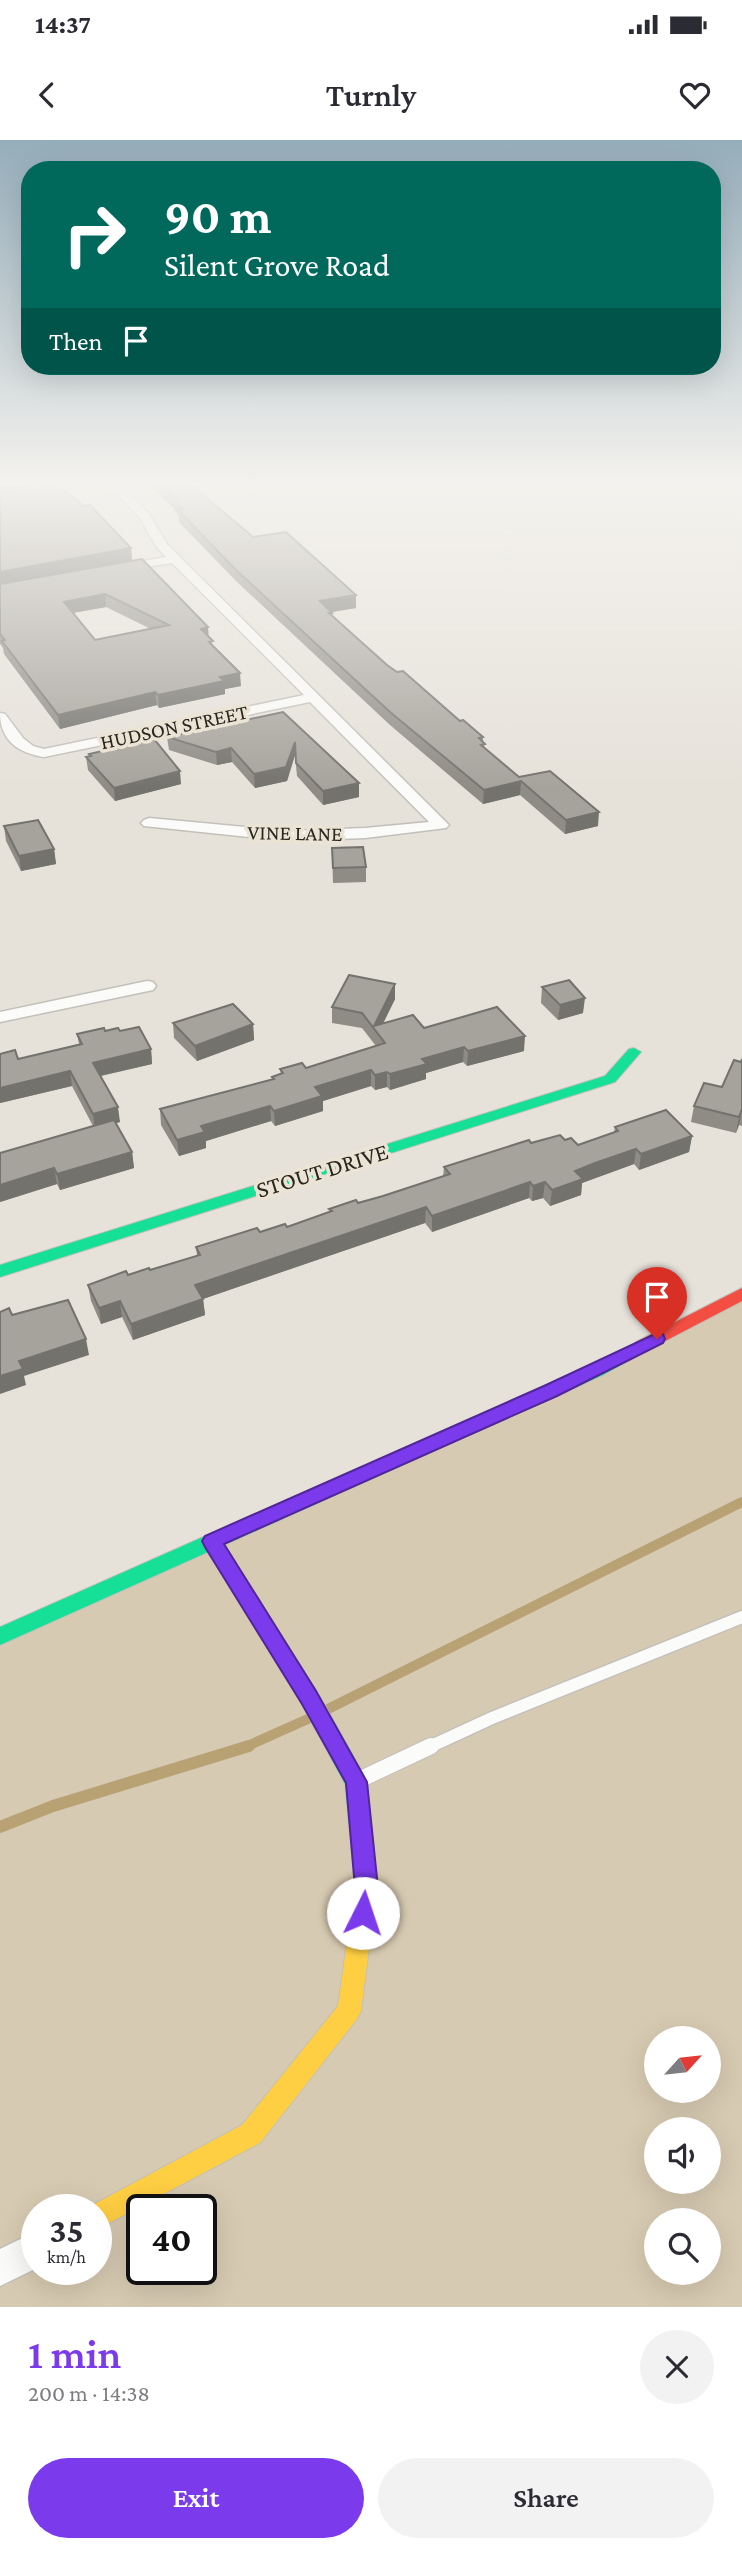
<!DOCTYPE html>
<html lang="en">
<head>
<meta charset="utf-8">
<style>
	:root { --surface:#fff; --page:#f2f2f3; --text:#2b2b33; --muted:#7c7c81; --accent:#7c3aed }
	body { margin:0; font-family:"Crimson Pro",serif; background:var(--page); color:var(--text); height:100vh; display:flex; flex-direction:column; font-size:26px; white-space:nowrap }
	* { box-sizing:border-box; margin:0 }
	p { font-size:23px; color:var(--muted) }
	.icon { flex:none; width:38px; height:38px; fill:none; stroke:currentColor; stroke-width:2; stroke-linecap:round; stroke-linejoin:round }
	.map { position:relative; height:2167px; overflow:hidden }
	.details { display:flex; flex-direction:column; background:var(--surface); flex:1 }
	.details>* { flex:none }
	.hud { position:absolute; left:21px; top:21px; width:700px; height:214px; border-radius:28px; box-shadow:0 7px 28px #0002; background:#00695c; color:#fff; overflow:hidden }
	.needle { width:46px; rotate:63deg }
	.tools { position:absolute; left:644px; top:1886px; display:grid; gap:14px }
	.tools a { display:grid; place-items:center; width:77px; height:77px; border-radius:50%; background:var(--surface); box-shadow:0 7px 28px #0002; font-size:35px }
	.speed { position:absolute; left:21px; top:2054px; display:flex; gap:14px; font-size:35px; font-weight:700; text-align:center }
	.speed>* { display:grid; place-content:center; width:91px; height:91px; border-radius:50%; background:var(--surface); box-shadow:0 7px 28px #0002; line-height:1 }
	.speed small { font-size:18px; font-weight:400 }
	.speed .limit { border:4px solid #111; border-radius:10px; background:#fff; color:#111 }
	.pin { position:absolute; display:grid; place-items:center; width:60px; height:60px; color:#fff; margin:-72px -30px; border-radius:50% 50% 50% 0; rotate:-45deg; box-shadow:0 0 7px #0007 }
	.pin .icon { rotate:45deg }
	.me { position:absolute; width:77px; margin:-38px; rotate:4deg; stroke-linejoin:round; filter:drop-shadow(0 0 5px #0008) }
	.turn { display:flex; align-items:center; gap:24px; height:147px; padding:0 28px; font-size:32px }
	.turn .icon { width:91px; height:91px; stroke-width:2.5 }
	.turn b { display:block; font-size:49px; line-height:60px }
	.then { display:flex; align-items:center; height:66px; padding:0 28px; background:#0003; gap:14px; font-size:26px }
	.round { display:grid; place-items:center; flex:none; width:74px; height:74px; border-radius:37px; background:var(--page) }
	.head { display:flex; align-items:center; justify-content:space-between; height:119px; padding:0 28px }
	h1 { font-size:42px; font-weight:600; line-height:52px; color:var(--accent) }
	.action { display:flex; gap:14px; margin-top:auto; padding:14px 28px }
	.action a { flex:1; height:80px; border-radius:42px; background:var(--accent); color:#fff; font-size:28px; font-weight:600; line-height:80px; text-align:center }
	.action a+a { background:var(--page); color:var(--text) }
	.status { display:flex; justify-content:space-between; align-items:center; height:49px; padding:0 35px; background:var(--surface); direction:ltr }
	.status svg { height:19px; fill:currentColor }
	header { display:flex; justify-content:space-between; align-items:center; height:91px; padding:0 28px; background:var(--surface); font-size:32px; font-weight:600 }
	.map>svg:first-child { display:block }
	.green { fill:#d7cab2; fill-rule:evenodd }
	.lines { fill:none; stroke-linecap:round; stroke-linejoin:round }
	.stream-far1 { stroke:#b8a274; stroke-width:10 }
	.stream { stroke:#b8a274; stroke-width:12 }
	.lane-far1-casing { stroke:#c3c0ba; stroke-width:15 }
	.lane-casing { stroke:#c3c0ba; stroke-width:18 }
	.street-casing { stroke:#c3c0ba; stroke-width:3 }
	.fast-casing { stroke:#c3c0ba; stroke-width:2 }
	.slow-casing { stroke:#c3c0ba; stroke-width:2 }
	.jam-casing { stroke:#c3c0ba; stroke-width:2 }
	.lane-far1 { stroke:#fbfbf9; stroke-width:12 }
	.lane { stroke:#fbfbf9; stroke-width:16 }
	.street { fill:#fbfbf9; fill-rule:evenodd }
	.fast { fill:#16e098; fill-rule:evenodd }
	.slow { fill:#ffcf43; fill-rule:evenodd }
	.jam { fill:#f24e42; fill-rule:evenodd }
	.wall { fill:#8f8c86; fill-rule:evenodd }
	.shaded-wall { fill:#74726d }
	.building { fill:#a6a39c; stroke:#74726d; stroke-width:2; fill-rule:evenodd }
	.route { fill:#7c3aed; stroke:#51269a; stroke-width:2 }
	.labels { text-anchor:middle; dominant-baseline:central; stroke-width:7; stroke-linejoin:round; paint-order:stroke }
	.far-street-label { font-size:21px; fill:#2a2721; stroke:#ebe4d5 }
	.street-label { font-size:24px; fill:#2a2721; stroke:#ebe4d5 }
</style>
</head>
<body>
<div class="status"><b>14:37</b><svg viewBox="0 0 49 12"><path d="M0 12V9h3v3zM5 12V6h3v6zM10 12V3h3v9zM15 12V0h3v12zM26 1h20v11H26zM47 4h2v5h-2z"/></svg></div>
<header><svg class="icon" aria-label="back" viewBox="0 0 24 24"><path d="M15 5l-7 7 7 7"/></svg>Turnly<svg class="icon" aria-label="heart" viewBox="0 0 24 24"><path d="M12 20l-8-8c-3-5 5-10 8-4 3-6 11-1 8 4z"/></svg></header>
<div class="map">
<svg width="742" height="2167" viewBox="0 0 742 2167">
	<rect width="100%" height="100%" fill="#e6e2da"/>
	<path class="green" d="M742 1154V2167H0V1497ZM656 1899H709V1951H656ZM656 1990H709V2042H656ZM37 2070H96V2130H37ZM142 2070H201V2130H142ZM656 2081H709V2133H656Z"/>
	<g class="lines">
		<g class="stream-far1">
			<path d="M328 1569 742 1362"/>
			<path d="M243 1608 310 1578"/>
		</g>
		<path class="stream" d="M0 1687 53 1666 249 1606"/>
		<defs>
			<path id="lane-far1" d="M427 1608 492 1578 742 1477"/>
			<path id="lane" d="M361 1639 431 1606"/>
			<g id="street">
				<path d="M57 345H79L74 348 0 360V354Z"/>
				<path d="M109 345H120L149 374 167 404 446 682 449 685 446 688 365 698 287 701 144 686 141 683 144 680 149 678 287 691 365 688 429 682 310 562 44 617C18 613 0 600 0 573L5 574 23 598 33 606 44 609 304 555 172 423 115 432V426L166 417 156 406 140 378Z"/>
				<path d="M147 841 153 842 156 846 153 850 0 882V872Z"/>
				<path d="M37 2091V2128L0 2146V2109Z"/>
			</g>
			<g id="fast">
				<path d="M634 908 641 912 615 942 0 1137V1125L605 936 629 909Z"/>
				<path d="M642 1200 648 1202 651 1206 648 1210 603 1235 224 1405 316 1550 364 1635 367 1642 377 1745 374 1753 366 1756 358 1753 355 1745 345 1644 302 1564 208 1412 0 1505V1487L591 1225Z"/>
			</g>
			<path id="slow" d="M366 1734 374 1737 377 1745 361 1871 357 1879 260 2003 96 2090V2070H86L87 2068 242 1985 338 1866 355 1745 358 1737Z"/>
			<path id="jam" d="M742 1148V1161L648 1210H636L633 1206 636 1202Z"/>
		</defs>
		<use href="#lane-far1" class="lane-far1-casing"/>
		<use href="#lane" class="lane-casing"/>
		<use href="#street" class="street-casing"/>
		<use href="#fast" class="fast-casing"/>
		<use href="#slow" class="slow-casing"/>
		<use href="#jam" class="jam-casing"/>
		<use href="#lane-far1" class="lane-far1"/>
		<use href="#lane" class="lane"/>
		<use href="#street" class="street"/>
		<use href="#fast" class="fast"/>
		<use href="#slow" class="slow"/>
		<use href="#jam" class="jam"/>
	</g>
	<g class="wall">
		<path d="M0 345 131 408 132 420 208 496 214 507 241 546 225 549V554L159 568 157 565 60 589 4 514 3 508 0 504ZM106 467 151 489 95 500 73 473Z"/>
		<path d="M150 345H196L199 347 200 352 253 397 356 455V468L331 472 332 477 387 525 460 581 483 597V602L485 608 519 637 598 686 565 694 520 655 483 664 390 585 236 441 179 382V376L175 372 174 369Z"/>
		<path d="M283 572 359 657 323 665 297 636 295 615 287 641 255 648 232 622 217 625 169 610 167 597Z"/>
		<path d="M89 614 181 644 115 661 88 630 86 617 89 616Z"/>
		<path d="M4 686 54 709 56 724 21 731 6 701Z"/>
		<path d="M332 708 366 727V742L333 743Z"/>
		<path d="M542 847 583 873 558 880 541 863Z"/>
		<path d="M395 859 383 884 424 888 524 911 467 926 463 922 426 933V939L390 950 387 947 375 950 371 946 323 961V971L275 986 271 981 206 1001V1008L179 1016 161 985 160 969 272 939V937L281 934 280 929 306 928 376 906 362 888 332 883V867Z"/>
		<path d="M173 883 253 884 254 900 197 921 174 898Z"/>
		<path d="M105 891H120L151 909 152 924 101 936 120 982 116 983 132 1012 134 1028 60 1050 57 1044 0 1062 93 986 72 946 0 963V914L18 919 79 904 77 894Z"/>
		<path d="M742 919V986L739 985 736 993 691 982 694 966 722 947Z"/>
		<path d="M615 987 692 996 689 1012 639 1030 634 1024 593 1039 582 1043 581 1055 550 1066 543 1058 532 1061 529 1058 432 1092 425 1083 203 1159 205 1175 133 1200 122 1177 101 1184 91 1161 88 1145 150 1130 197 1116 196 1107 287 1087 330 1072 329 1069 383 1056 443 1037 444 1027 531 1003 565 1000 578 1005 614 992Z"/>
	</g>
	<g class="shaded-wall">
		<path d="M0 345H43L0 351Z"/>
		<path d="M131 408 132 420 0 444V432Z"/>
		<path d="M105 454 106 467 66 474 64 462Z"/>
		<path d="M356 455V468L320 474V461Z"/>
		<path d="M208 487 209 500 201 489Z"/>
		<path d="M240 533 241 546 225 549V554L159 568 158 555 220 537Z"/>
		<path d="M155 552 157 565 60 589 58 575Z"/>
		<path d="M295 602V615L287 641 255 648 254 634Z"/>
		<path d="M231 608 232 622 217 625 216 612Z"/>
		<path d="M180 631 181 644 115 661 114 648Z"/>
		<path d="M521 641 520 655 483 664 484 650Z"/>
		<path d="M359 643V657L323 665V651Z"/>
		<path d="M599 672 598 686 565 694 566 680Z"/>
		<path d="M54 709 56 724 21 731 19 716Z"/>
		<path d="M395 844V859L378 893 374 886Z"/>
		<path d="M585 858 583 873 558 880 560 865Z"/>
		<path d="M253 884 254 900 197 921 195 906Z"/>
		<path d="M525 896 524 911 467 926 468 911Z"/>
		<path d="M464 907 463 922 426 933V939L390 950V934L422 919Z"/>
		<path d="M151 909 152 924 95 937 93 923Z"/>
		<path d="M371 930V946L323 961V971L275 986 274 971 315 947Z"/>
		<path d="M70 931 72 946 0 963V948Z"/>
		<path d="M387 932V947L375 950V935Z"/>
		<path d="M270 966 271 981 206 1001V1008L179 1016 177 1000 201 986Z"/>
		<path d="M118 967 120 982 95 989 93 974Z"/>
		<path d="M742 969 739 985 736 993 739 977Z"/>
		<path d="M692 996 689 1012 639 1030 641 1014Z"/>
		<path d="M636 1009 634 1024 582 1043 581 1055 550 1066 552 1050 575 1031Z"/>
		<path d="M132 1012 134 1028 60 1050 57 1034Z"/>
		<path d="M54 1028 57 1044 0 1062V1045Z"/>
		<path d="M530 1042 529 1058 432 1092V1076Z"/>
		<path d="M545 1042 543 1058 532 1061 533 1046Z"/>
		<path d="M426 1067 425 1083 197 1161 195 1145Z"/>
		<path d="M203 1159 205 1175 133 1200 131 1184Z"/>
		<path d="M120 1161 122 1177 101 1184 99 1168Z"/>
		<path d="M86 1199 89 1215 24 1236 26 1245 0 1254V1236L19 1221Z"/>
	</g>
	<g class="building">
		<path d="M38 345H59L83 366 90 365 131 408 0 432V350Z"/>
		<path d="M160 345H196L199 347 195 348 253 397 286 392 356 455 320 461 332 473H329L387 525 397 532 403 531 460 581 463 580 483 597 479 598 485 604 481 605 519 637 550 631 599 672 566 680 521 641 484 650 390 572 235 429 178 370 183 369 174 361 176 360Z"/>
		<path d="M142 419 208 487 201 489 213 501 209 502 240 533 220 537 224 541 158 555 155 552 58 575 2 501 5 500 0 494V444ZM105 454 169 485 95 500 64 462Z"/>
		<path d="M283 572 359 643 323 651 296 623 295 602 286 627 254 634 231 608 216 612 167 597Z"/>
		<path d="M154 599 180 631 114 648 86 617 91 616 89 614Z"/>
		<path d="M38 680 54 709 19 716 4 686Z"/>
		<path d="M363 707 366 727 333 728 332 708Z"/>
		<path d="M349 835 395 844 374 886 413 875 424 888 497 867 525 896 468 911 464 907 422 919 427 924 390 934 387 932 375 935 371 930 315 947 322 956 274 971 270 966 201 986 205 992 177 1000 160 969 274 939 272 937 283 933 280 929 302 923 306 928 385 903 362 873 332 867Z"/>
		<path d="M569 840 585 858 560 865 542 847Z"/>
		<path d="M233 864 253 884 195 906 173 883Z"/>
		<path d="M139 887 151 909 93 923 118 967 93 974 70 931 0 948V914L15 910 18 919 82 904 77 894 104 888 105 891 118 888 120 891Z"/>
		<path d="M742 919V969L739 977 694 966 704 943 722 947 734 920 741 922Z"/>
		<path d="M666 970 692 996 641 1014 636 1009 595 1023 575 1031 583 1039 552 1050 545 1042 533 1046 530 1042 432 1076 426 1067 195 1145 203 1159 131 1184 120 1161 99 1168 88 1145 126 1131 128 1135 149 1128 150 1130 200 1115 196 1107 257 1088 260 1092 285 1084 287 1087 332 1071 329 1069 356 1060 358 1063 383 1056 450 1034 444 1027 529 1000 531 1003 560 995 565 1000 571 998 578 1005 618 991 615 987Z"/>
		<path d="M114 980 132 1012 57 1034 54 1028 0 1045V1013Z"/>
		<path d="M68 1160 86 1199 19 1221 23 1229 0 1236V1172L9 1168 12 1175Z"/>
	</g>
	<linearGradient id="sky" x2="0" y2="1"><stop stop-color="#95adba"/><stop offset="0.53" stop-color="#f4f2ee"/><stop offset="1" stop-color="#f4f2ee" stop-opacity="0"/></linearGradient>
	<rect width="742" height="648" fill="url(#sky)"/>
	<path class="route" d="M657 1193 663 1194 665 1199 663 1203 557 1256 224 1404 316 1551 367 1642 378 1748 371 1781 363 1784 355 1781 351 1773 355 1748 346 1643 302 1564 205 1407 202 1401 205 1396 544 1246Z"/>
	<g class="labels">
		<g class="far-street-label">
			<text transform="translate(174 587) rotate(-12)">HUDSON STREET</text>
			<text transform="translate(295 693) rotate(1)">VINE LANE</text>
		</g>
		<g class="street-label">
			<text transform="translate(322 1030) rotate(-17)">STOUT DRIVE</text>
		</g>
	</g>
</svg>
<div class="tools">
<a><svg class="needle" viewBox="-14 -14 28 28"><path d="M0-13l5 13h-10z" fill="#e53935"/><path d="M0 13l5-13h-10z" fill="#7c7c81"/></svg></a>
<a><svg class="icon" aria-label="sound" viewBox="0 0 24 24"><path d="M4 9h4l5-4v14l-5-4H4zM17 9q2 3 0 6"/></svg></a>
<a><svg class="icon" aria-label="search" viewBox="0 0 24 24"><circle cx="10" cy="10" r="6"/><path d="M15 15l6 6"/></svg></a>
</div>
<div class="speed"><div>35<small>km/h</small></div><div class="limit">40</div></div>
<div class="pin" style="left:657px;top:1199px;background:#d93025"><svg class="icon" aria-label="arrive" viewBox="0 0 24 24"><path d="M6 21V4h12l-3 4 3 4H6"/></svg></div>
<svg class="me" style="left:363px;top:1773px" viewBox="-20 -20 40 40"><circle r="19" fill="#fff"/><path d="M0-13L10 11 0 6-10 11z" fill="#7c3aed"/></svg>
<div class="hud">
<div class="turn"><svg class="icon" aria-label="right" viewBox="0 0 24 24"><path d="M7 20v-9h11M14 6l5 5-5 5"/></svg><div><b>90 m</b>Silent Grove Road</div></div>
<div class="then">Then<svg class="icon" aria-label="arrive" viewBox="0 0 24 24"><path d="M6 21V4h12l-3 4 3 4H6"/></svg></div>
</div>
</div>
<section class="details">
<div class="head"><div><h1>1 min</h1><p>200 m · 14:38</p></div><a class="round"><svg class="icon" aria-label="close" viewBox="0 0 24 24"><path d="M6 6l12 12M18 6L6 18"/></svg></a></div>
<div class="action"><a>Exit</a><a>Share</a></div>
</section>
</body>
</html>
